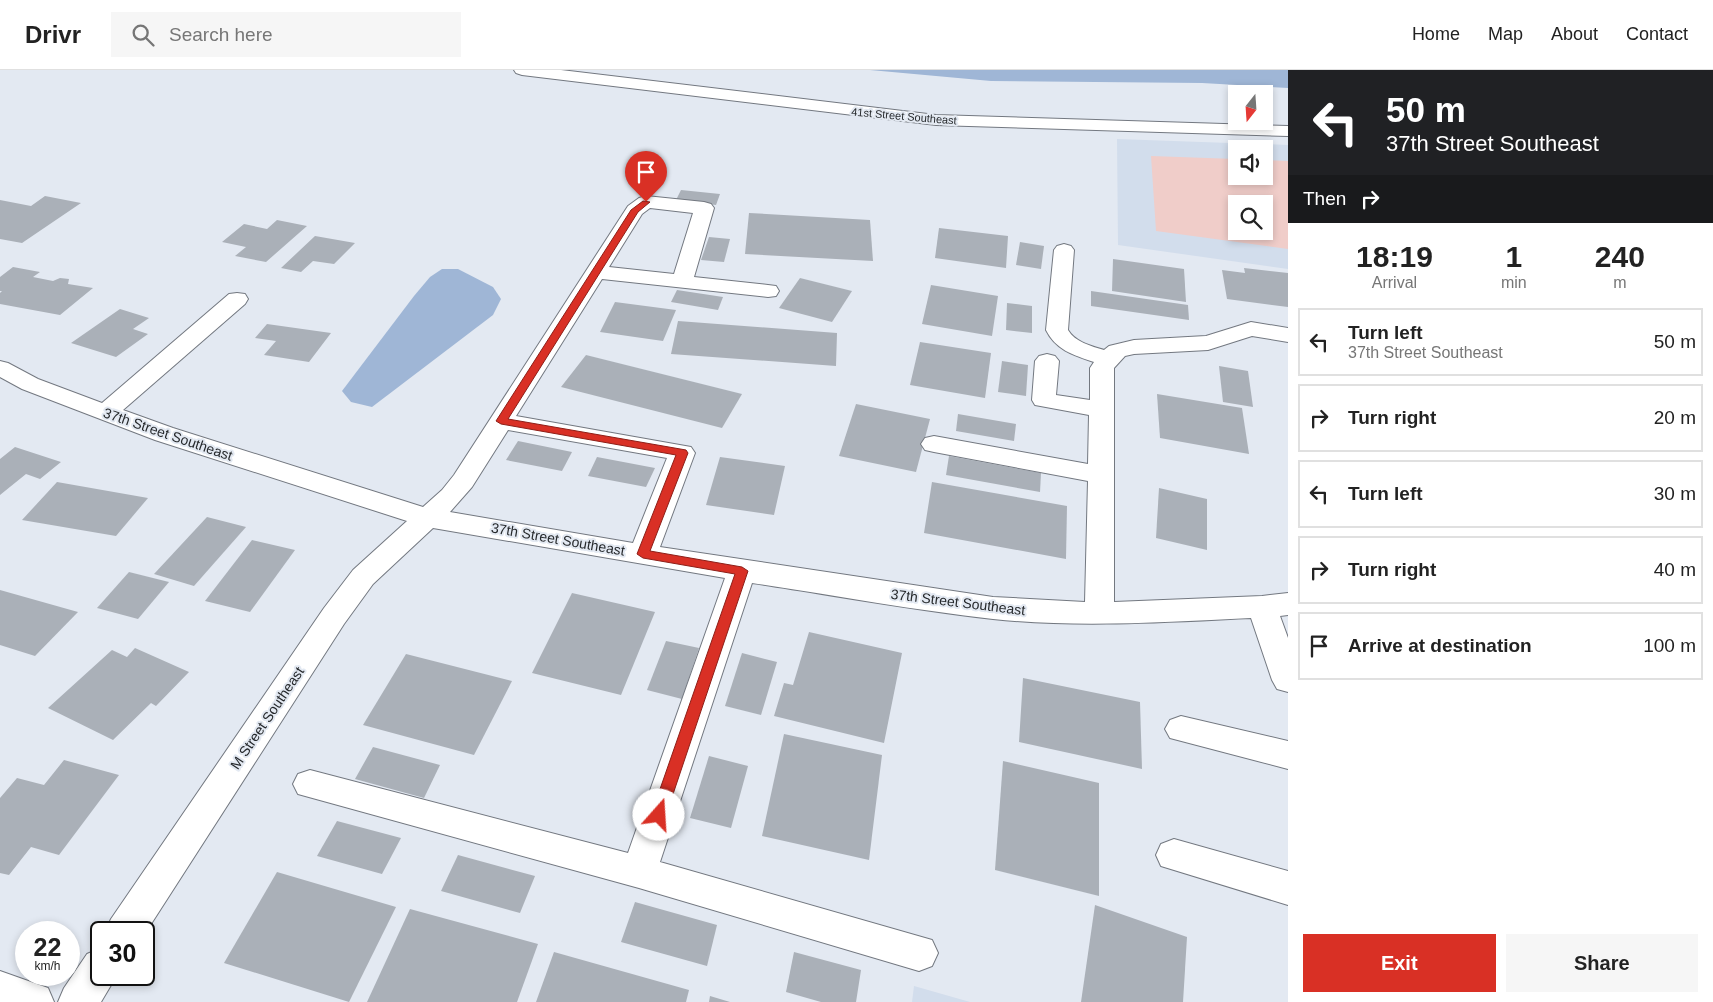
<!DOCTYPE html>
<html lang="en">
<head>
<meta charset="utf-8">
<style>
	:root { --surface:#fff; --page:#f6f6f6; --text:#222; --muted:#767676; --line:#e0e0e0; --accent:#d93025 }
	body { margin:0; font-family:Helvetica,sans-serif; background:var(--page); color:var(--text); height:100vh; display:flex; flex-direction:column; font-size:19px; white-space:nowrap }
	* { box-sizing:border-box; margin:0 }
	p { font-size:16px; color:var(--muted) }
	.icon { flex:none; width:28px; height:28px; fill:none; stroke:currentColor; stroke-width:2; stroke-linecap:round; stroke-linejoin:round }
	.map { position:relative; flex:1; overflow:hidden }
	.panel { display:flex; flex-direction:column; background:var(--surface); width:425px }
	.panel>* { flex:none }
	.top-card { background:#202124; color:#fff; overflow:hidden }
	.needle { width:32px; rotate:197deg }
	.buttons { position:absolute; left:1228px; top:15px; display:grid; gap:10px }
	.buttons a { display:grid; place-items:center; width:45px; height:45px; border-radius:0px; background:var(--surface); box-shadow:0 2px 8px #0003; font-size:25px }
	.speed { position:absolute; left:15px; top:851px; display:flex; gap:10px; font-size:25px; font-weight:700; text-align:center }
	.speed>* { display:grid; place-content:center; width:65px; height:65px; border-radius:50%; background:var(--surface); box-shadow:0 2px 8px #0003; line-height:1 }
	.speed small { font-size:12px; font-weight:400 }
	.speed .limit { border:2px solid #111; border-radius:8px; background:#fff; color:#111 }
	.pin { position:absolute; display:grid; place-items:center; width:42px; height:42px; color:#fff; margin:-51px -21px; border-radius:50% 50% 50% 0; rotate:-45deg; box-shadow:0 0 5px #0007 }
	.pin .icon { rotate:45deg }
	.me { position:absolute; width:55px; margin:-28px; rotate:19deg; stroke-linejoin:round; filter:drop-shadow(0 0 4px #0008) }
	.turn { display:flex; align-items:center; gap:18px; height:105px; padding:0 15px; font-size:22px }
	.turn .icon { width:65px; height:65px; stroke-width:2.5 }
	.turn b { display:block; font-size:35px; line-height:42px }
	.then { display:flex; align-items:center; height:48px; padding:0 15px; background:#0003; gap:10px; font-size:19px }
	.eta { display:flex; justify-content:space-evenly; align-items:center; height:85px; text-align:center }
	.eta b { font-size:30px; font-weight:800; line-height:35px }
	.action { display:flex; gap:10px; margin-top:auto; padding:10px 15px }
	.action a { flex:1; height:58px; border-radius:0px; background:var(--accent); color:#fff; font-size:20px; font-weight:800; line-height:58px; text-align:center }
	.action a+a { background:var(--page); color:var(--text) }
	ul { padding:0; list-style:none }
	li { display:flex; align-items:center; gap:15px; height:68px; margin:0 10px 8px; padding:0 5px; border:2px solid var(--line); border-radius:0px }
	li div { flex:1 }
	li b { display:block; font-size:19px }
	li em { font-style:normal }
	header { display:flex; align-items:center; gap:30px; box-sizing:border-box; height:70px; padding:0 25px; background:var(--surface); border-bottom:1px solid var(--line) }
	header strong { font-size:24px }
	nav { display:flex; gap:28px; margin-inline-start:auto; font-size:18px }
	.search { width:350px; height:45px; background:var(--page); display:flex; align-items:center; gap:12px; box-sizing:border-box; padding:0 18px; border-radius:0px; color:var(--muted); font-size:19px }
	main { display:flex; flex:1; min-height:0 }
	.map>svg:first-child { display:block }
	.built { fill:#d2ddec; fill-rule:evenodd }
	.green { fill:#f0cdc9; fill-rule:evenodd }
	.water { fill:#9fb6d6 }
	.building { fill:#aab0b8 }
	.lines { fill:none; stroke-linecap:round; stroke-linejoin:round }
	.minor-casing { stroke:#737880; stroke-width:2 }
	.minor { fill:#fff; fill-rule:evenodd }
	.route { fill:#d93025; stroke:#8d1f18 }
	.labels { text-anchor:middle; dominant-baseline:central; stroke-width:4; stroke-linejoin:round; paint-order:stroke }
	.far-street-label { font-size:11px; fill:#26292c; stroke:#e3e9f2 }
	.street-label { font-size:14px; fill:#26292c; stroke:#e3e9f2 }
</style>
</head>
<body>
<header>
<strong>Drivr</strong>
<div class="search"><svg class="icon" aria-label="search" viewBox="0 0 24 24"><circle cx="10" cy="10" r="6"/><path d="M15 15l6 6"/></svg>Search here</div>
<nav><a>Home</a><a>Map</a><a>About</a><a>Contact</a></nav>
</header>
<main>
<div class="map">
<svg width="1288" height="932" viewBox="0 0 1288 932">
	<rect width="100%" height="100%" fill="#e3e9f2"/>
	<g class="built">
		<path d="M1117 69 1288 75V199L1118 175ZM1236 79H1264V106H1236ZM1236 134H1264V161H1236Z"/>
		<path d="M914 916 970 932H912Z"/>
	</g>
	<path class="green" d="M1151 86 1236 89V106H1264V90L1288 91V179L1156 161ZM1236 134H1264V161H1236Z"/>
	<g class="water">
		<path d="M870 0H1288V18L1202 13 991 11Z"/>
		<path d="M442 199H458L493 217 501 229 493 245 372 337 351 332 342 321 414 226 430 207Z"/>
	</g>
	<g class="building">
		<path d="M681 120 720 124 716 135 676 130Z"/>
		<path d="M45 126 81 133 22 173 0 169V130L31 136Z"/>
		<path d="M749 143 870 150 873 191 745 184Z"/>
		<path d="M277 150 307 156 266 192 235 186 246 177 222 172 244 154 267 159Z"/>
		<path d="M939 158 1008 166 1006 198 935 188Z"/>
		<path d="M315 166 355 173 334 194 313 191 301 202 281 198Z"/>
		<path d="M709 167 730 169 724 192 701 190Z"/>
		<path d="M1020 172 1044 176 1041 199 1016 195Z"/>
		<path d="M1113 189 1184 199 1186 232 1112 221Z"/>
		<path d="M13 197 40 202 33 207 53 211 60 208 69 209 68 214 93 218 60 245 0 234V223L2 221H0V207Z"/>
		<path d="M1244 198 1288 203V237L1227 229 1222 200 1245 203Z"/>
		<path d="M800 208 852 221 832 252 779 238Z"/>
		<path d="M931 215 998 226 992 266 922 254Z"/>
		<path d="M677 220 723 227 718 240 671 232Z"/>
		<path d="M1091 221 1188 235 1189 250 1091 236Z"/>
		<path d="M615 232 676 240 663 271 600 262Z"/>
		<path d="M1007 233 1032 236V263L1006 260Z"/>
		<path d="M120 239 149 248 133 259 148 264 116 287 71 273Z"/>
		<path d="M678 251 837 263 836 296 671 284Z"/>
		<path d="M267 254 331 263 309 292 264 285 276 271 255 268Z"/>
		<path d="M920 272 991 283 985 328 910 315Z"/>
		<path d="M586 285 742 324 722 358 561 317Z"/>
		<path d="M1002 291 1028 295 1026 326 998 322Z"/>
		<path d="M1219 296 1248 301 1253 337 1223 332Z"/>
		<path d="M1157 324 1242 338 1249 384 1160 368Z"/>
		<path d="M856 334 930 349 916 402 839 386Z"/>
		<path d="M958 344 1016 354 1014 371 956 361Z"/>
		<path d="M518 371 572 382 562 401 506 390Z"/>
		<path d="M15 377 61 392 40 409 26 404 0 425V389Z"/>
		<path d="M949 386 1041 403 1040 422 946 405Z"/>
		<path d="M597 387 655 398 646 417 588 406Z"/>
		<path d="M720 387 785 396 774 445 706 435Z"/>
		<path d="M57 412 148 428 116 466 22 450Z"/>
		<path d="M932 412 1067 436 1066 489 924 463Z"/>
		<path d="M1159 418 1207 429V480L1156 468Z"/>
		<path d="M207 447 246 457 194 516 154 504Z"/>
		<path d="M252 470 295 480 250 542 205 531Z"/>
		<path d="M129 502 169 512 138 549 97 538Z"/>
		<path d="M0 520 78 542 35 586 0 575Z"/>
		<path d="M572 523 655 542 621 625 532 603Z"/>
		<path d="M809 562 902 583 884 673 774 646 784 613 793 615Z"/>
		<path d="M666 571 699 578 682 629 647 620Z"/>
		<path d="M135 578 189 602 156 636 151 633 113 670 48 638 112 580 127 587Z"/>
		<path d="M742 583 777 592 761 645 725 636Z"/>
		<path d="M406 584 512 611 474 685 363 655Z"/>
		<path d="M1023 608 1140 632 1142 699 1019 672Z"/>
		<path d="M784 664 882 685 869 790 762 766Z"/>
		<path d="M373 677 440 695 424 728 355 709Z"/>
		<path d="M709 686 748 696 731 758 690 748Z"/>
		<path d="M64 690 119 705 59 785 31 777 9 805 0 803V728L17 708 44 715Z"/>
		<path d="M1003 691 1099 713V826L995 800Z"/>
		<path d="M337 751 401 768 382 804 317 786Z"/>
		<path d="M458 785 535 806 520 843 441 821Z"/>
		<path d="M277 802 396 837 349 932 224 893Z"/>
		<path d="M635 832 717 855 707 896 621 872Z"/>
		<path d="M1095 835 1187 867 1183 932H1081Z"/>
		<path d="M410 839 538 874 517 932H367Z"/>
		<path d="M554 882 689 920 686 932H536Z"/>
		<path d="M794 882 861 900 856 932H821L786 922Z"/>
		<path d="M710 926 730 932H709Z"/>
	</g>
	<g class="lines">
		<defs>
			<g id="minor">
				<path d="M514 0H561L936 45 1288 56V66L936 55 522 5 516 3Z"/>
				<path d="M646 126 704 132 711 134 714 138 694 207 768 215 776 216 779 221 776 226 768 227 602 209 516 346 691 377 695 383 660 477 993 527 1085 532 1088 411 934 382 925 380 921 374 925 368 934 366 1088 394 1089 345 1035 335 1032 330 1035 291 1039 286 1047 284 1055 286 1059 291 1056 325 1090 330V298L1094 292C1073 285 1056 280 1046 260L1054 180 1057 176 1064 174 1071 176 1074 180 1068 260C1075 272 1091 276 1104 280L1109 276 1134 270 1206 266 1251 252 1288 258V272L1252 266 1208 280 1134 284 1125 286 1114 298V532L1262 526 1288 523V545L1280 546 1288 568V622L1277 619 1272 610 1251 548C1165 552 1079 558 993 549 913 540 832 525 752 513L660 792 932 870 938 883 932 896 919 901 639 818 298 724 293 714 298 704 310 700 628 783 725 508 433 458 373 514 344 554 144 865V862H105L111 849 324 538 353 500 407 451 155 370 22 319 0 307V291L8 293 38 309 102 333 229 224 237 223 245 224 248 229 245 234 123 340 173 358 423 437 442 420 454 405 628 136 639 128ZM650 138 693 143 674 204 609 197 642 144ZM508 360 667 388 633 473 450 442 472 417Z"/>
				<path d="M1181 646 1288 671V699L1170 668 1165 659 1170 650Z"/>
				<path d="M1174 769 1288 801V835L1161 796 1156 785 1161 774Z"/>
				<path d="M101 878V905H117L101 932H58L64 918 87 884Z"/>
				<path d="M0 901 48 918 54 932H0Z"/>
			</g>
		</defs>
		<use href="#minor" class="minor-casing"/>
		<use href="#minor" class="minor"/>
	</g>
	<path class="route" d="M643 131 650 132 638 142 508 349 686 380 688 383 650 481 742 497 748 501 666 745 664 750 659 751 654 750 651 745 735 504 643 488 637 484 676 385 501 354 496 351 631 140Z"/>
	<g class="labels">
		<g class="far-street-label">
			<text transform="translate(904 46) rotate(5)">41st Street Southeast</text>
		</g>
		<g class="street-label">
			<text transform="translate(168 364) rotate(19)">37th Street Southeast</text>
			<text transform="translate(558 469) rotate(10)">37th Street Southeast</text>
			<text transform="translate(958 532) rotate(7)">37th Street Southeast</text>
			<text transform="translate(267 648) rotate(-56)">M Street Southeast</text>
		</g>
	</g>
</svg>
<div class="buttons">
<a><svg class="needle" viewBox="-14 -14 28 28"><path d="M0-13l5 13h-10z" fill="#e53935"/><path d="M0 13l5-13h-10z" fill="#767676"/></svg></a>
<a><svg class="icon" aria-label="sound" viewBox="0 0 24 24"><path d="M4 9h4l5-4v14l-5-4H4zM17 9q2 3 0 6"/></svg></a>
<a><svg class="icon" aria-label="search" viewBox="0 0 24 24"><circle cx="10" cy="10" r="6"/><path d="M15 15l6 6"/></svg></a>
</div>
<div class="speed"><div>22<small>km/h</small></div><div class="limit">30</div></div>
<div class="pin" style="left:646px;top:132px;background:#d93025"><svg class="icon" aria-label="arrive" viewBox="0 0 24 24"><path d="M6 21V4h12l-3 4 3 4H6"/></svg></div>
<svg class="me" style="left:659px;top:745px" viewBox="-20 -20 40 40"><circle r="19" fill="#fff"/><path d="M0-13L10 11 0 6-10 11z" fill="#d93025"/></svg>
</div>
<section class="panel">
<div class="top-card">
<div class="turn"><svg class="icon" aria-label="left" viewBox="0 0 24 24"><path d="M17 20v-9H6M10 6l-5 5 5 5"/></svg><div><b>50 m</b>37th Street Southeast</div></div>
<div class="then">Then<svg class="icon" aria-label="right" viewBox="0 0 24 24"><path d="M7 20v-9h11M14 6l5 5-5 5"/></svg></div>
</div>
<div class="eta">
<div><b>18:19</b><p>Arrival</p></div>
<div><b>1</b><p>min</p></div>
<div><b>240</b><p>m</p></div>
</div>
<ul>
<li><svg class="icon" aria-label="left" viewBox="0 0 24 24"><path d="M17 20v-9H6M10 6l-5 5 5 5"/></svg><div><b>Turn left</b><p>37th Street Southeast</p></div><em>50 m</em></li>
<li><svg class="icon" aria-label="right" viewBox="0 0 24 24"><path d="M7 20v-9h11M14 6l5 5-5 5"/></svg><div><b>Turn right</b></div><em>20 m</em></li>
<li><svg class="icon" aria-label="left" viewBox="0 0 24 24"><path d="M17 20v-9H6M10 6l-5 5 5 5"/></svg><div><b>Turn left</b></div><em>30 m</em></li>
<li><svg class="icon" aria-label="right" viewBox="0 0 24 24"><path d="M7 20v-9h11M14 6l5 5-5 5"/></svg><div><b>Turn right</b></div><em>40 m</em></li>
<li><svg class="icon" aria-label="arrive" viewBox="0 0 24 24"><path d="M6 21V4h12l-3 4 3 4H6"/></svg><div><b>Arrive at destination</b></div><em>100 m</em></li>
</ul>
<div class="action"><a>Exit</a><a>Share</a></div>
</section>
</main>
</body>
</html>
